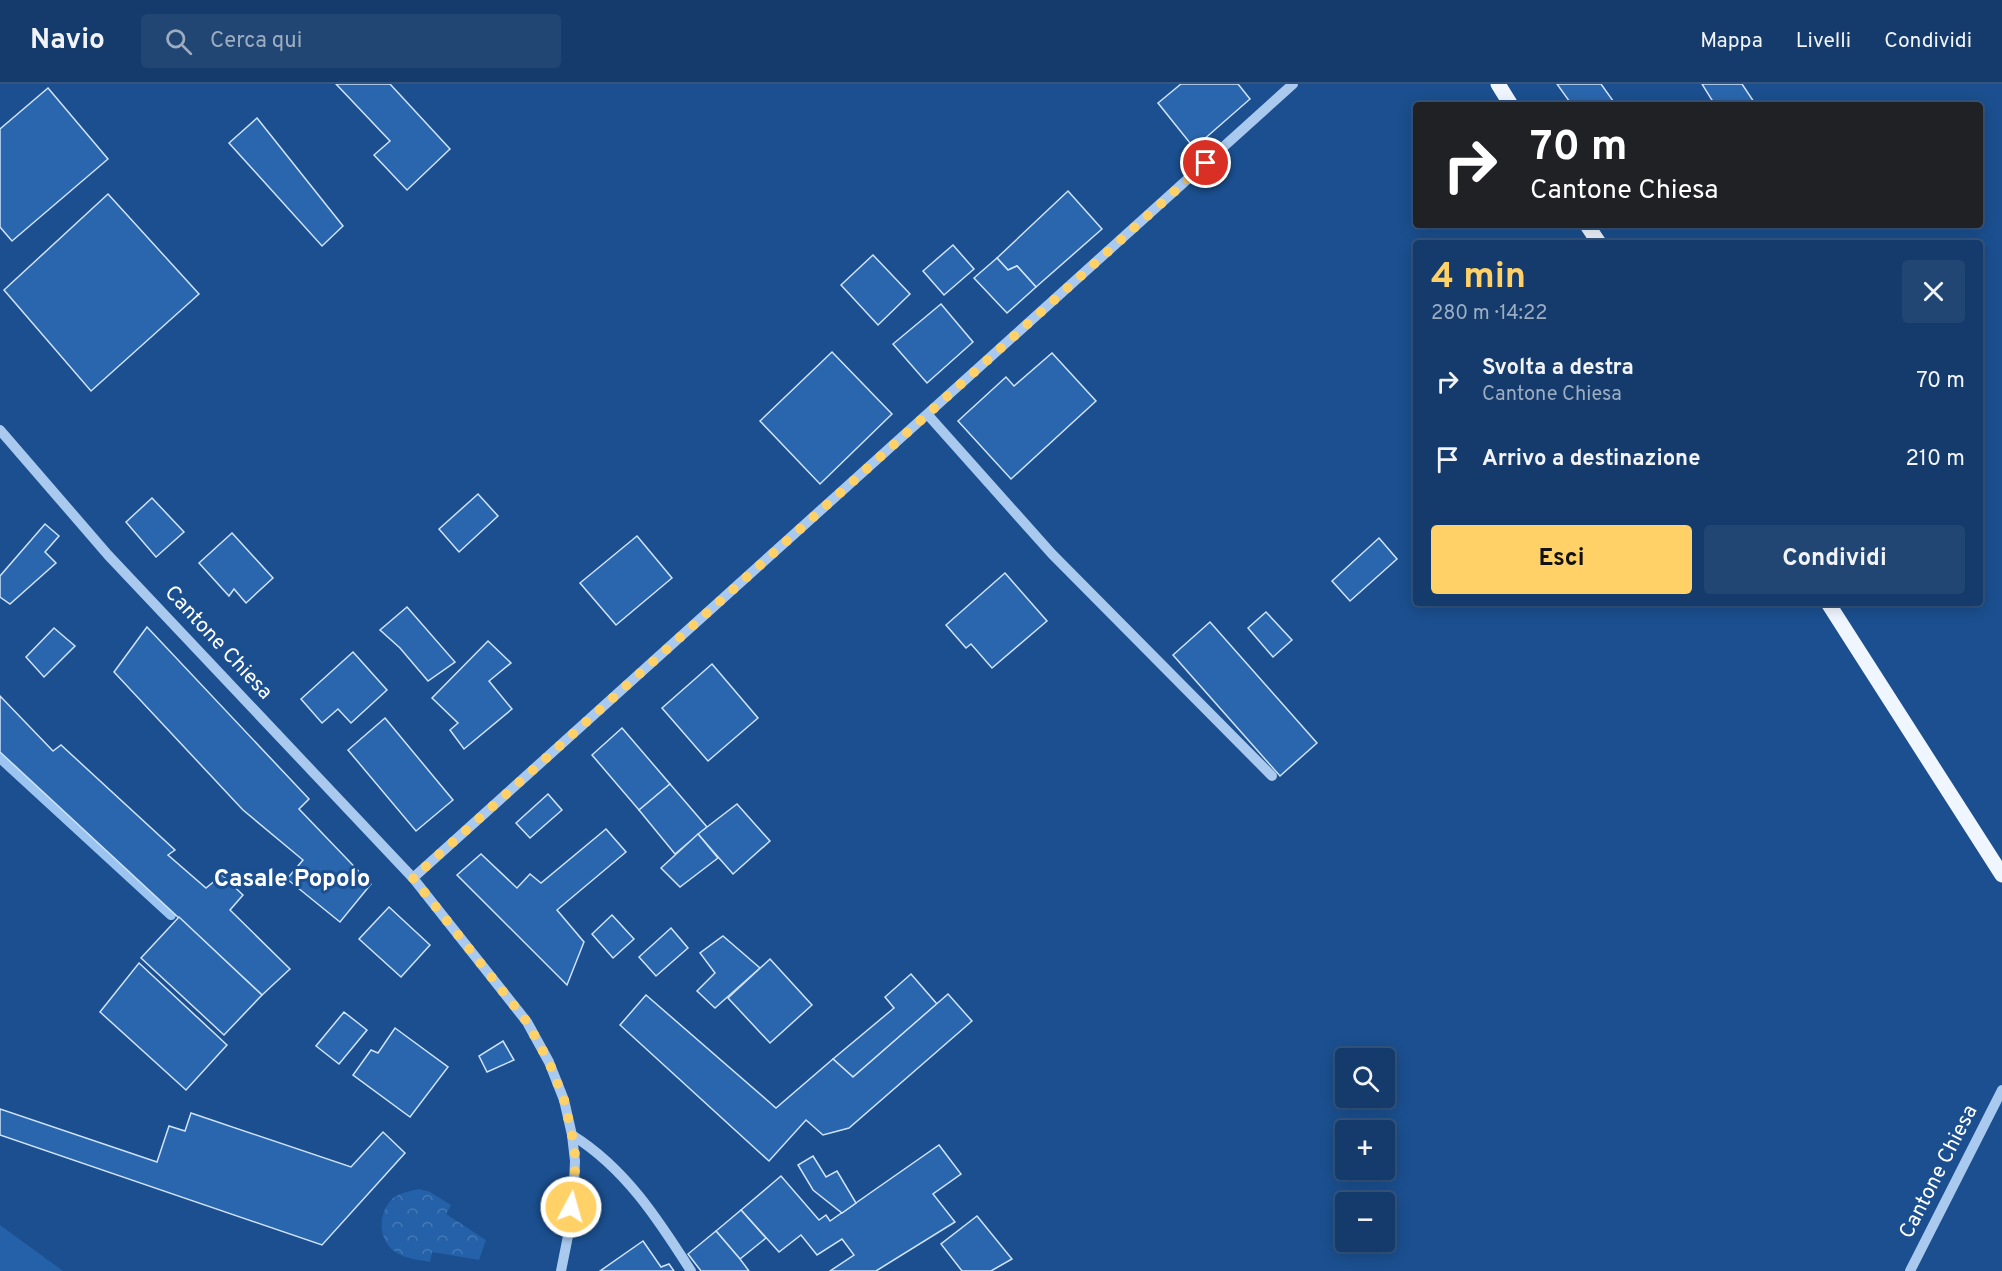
<!DOCTYPE html>
<html lang="it">
<head>
<meta charset="utf-8">
<style>
	:root { --surface:#143b6b; --page:#214673; --text:#f1f3f6; --muted:#9dadc1; --line:#33557e; --accent:#ffd166 }
	body { margin:0; font-family:Overpass,sans-serif; background:var(--page); color:var(--text); height:100vh; display:flex; flex-direction:column; font-size:22px; white-space:nowrap }
	* { box-sizing:border-box; margin:0 }
	p { font-size:20px; color:var(--muted) }
	.icon { flex:none; width:33px; height:33px; fill:none; stroke:currentColor; stroke-width:2; stroke-linecap:round; stroke-linejoin:round }
	.map { position:relative; flex:1; overflow:hidden }
	.panel { position:absolute; left:1413px; top:156px; width:570px; height:366px; display:flex; flex-direction:column; background:var(--surface); border-radius:6px; box-shadow:0 3px 15px #0003,0 0 0 2px var(--line) }
	.panel>* { flex:none }
	.banner { position:absolute; left:1413px; top:18px; width:570px; height:126px; border-radius:6px; box-shadow:0 3px 15px #0003,0 0 0 2px var(--line); background:#202124; color:#fff; overflow:hidden }
	.controls { position:absolute; left:1335px; top:964px; display:grid; gap:12px }
	.controls a { display:grid; place-items:center; width:60px; height:60px; border-radius:6px; background:var(--surface); box-shadow:0 3px 15px #0003,0 0 0 2px var(--line); font-size:30px }
	.pin { position:absolute; display:grid; place-items:center; width:51px; height:51px; color:#fff; margin:-26px; border:3px solid #fff; border-radius:50%; box-shadow:0 2px 6px #0007 }
	.me { position:absolute; width:66px; margin:-33px; rotate:6deg; stroke-linejoin:round; filter:drop-shadow(0 0 4px #0008) }
	.turn { display:flex; align-items:center; gap:21px; height:126px; padding:0 18px; font-size:27px }
	.turn .icon { width:78px; height:78px; stroke-width:2.5 }
	.turn b { display:block; font-size:42px; line-height:51px }
	.round { display:grid; place-items:center; flex:none; width:63px; height:63px; border-radius:6px; background:var(--page) }
	.headline { display:flex; align-items:center; justify-content:space-between; height:102px; padding:0 18px }
	h1 { font-size:36px; font-weight:700; line-height:45px; color:var(--accent) }
	.button { display:flex; gap:12px; margin-top:auto; padding:12px 18px }
	.button a { flex:1; height:69px; border-radius:6px; background:var(--accent); color:#111; font-size:24px; font-weight:700; line-height:69px; text-align:center }
	.button a+a { background:var(--page); color:var(--text) }
	ul { padding:0; list-style:none }
	li { display:flex; align-items:center; gap:18px; height:78px; padding:0 18px }
	li div { flex:1 }
	li b { display:block; font-size:22px }
	li em { font-style:normal }
	header { display:flex; align-items:center; gap:36px; box-sizing:border-box; height:84px; padding:0 30px; background:var(--surface); border-bottom:2px solid var(--line) }
	header strong { font-size:28px }
	nav { display:flex; gap:33px; margin-inline-start:auto; font-size:21px }
	.search { width:420px; height:54px; background:var(--page); display:flex; align-items:center; gap:15px; box-sizing:border-box; padding:0 21px; border-radius:6px; color:var(--muted); font-size:22px }
	.map>svg:first-child { display:block }
	.grass { fill:#2461a8 }
	.forest { fill:url(#forest-crowns) }
	.lines { fill:none; stroke-linecap:round; stroke-linejoin:round }
	.stream { stroke:#9cc4f0; stroke-width:10 }
	.building { fill:#2a66ad; stroke:#cfe3fa; stroke-width:1.5 }
	.minor { stroke:#a9c9ee; stroke-width:10 }
	.major { stroke:#f0f6ff; stroke-width:15 }
	.route { stroke:#ffd166; stroke-width:10; stroke-dasharray:0 18 }
	.labels { text-anchor:middle; dominant-baseline:central; stroke-width:6; stroke-linejoin:round; paint-order:stroke }
	.street-label { font-size:21px; fill:#fff; stroke:#1b4f8f }
	.quarter-label { font-size:24px; font-weight:bold; fill:#fff; stroke:#1b4f8f }
</style>
</head>
<body>
<header>
<strong>Navio</strong>
<div class="search"><svg class="icon" aria-label="search" viewBox="0 0 24 24"><circle cx="10" cy="10" r="6"/><path d="M15 15l6 6"/></svg>Cerca qui</div>
<nav><a>Mappa</a><a>Livelli</a><a>Condividi</a></nav>
</header>
<div class="map">
<svg width="2002" height="1187" viewBox="0 0 2002 1187">
	<defs>
		<pattern id="forest-crowns" width="20" height="18" patternUnits="userSpaceOnUse" patternTransform="scale(1.5)"><rect width="20" height="18" fill="#2461a8"/><path d="M2 6a3 3 0 1 1 6 0M12 15a3 3 0 1 1 6 0" fill="none" stroke="#4579b5"/></pattern>
	</defs>
	<rect width="100%" height="100%" fill="#1b4f8f"/>
	<path class="grass" d="M0 1141 63 1187H0Z"/>
	<path class="forest" d="M419 1105 430 1108 451 1121 446 1130 486 1156 479 1176 432 1168 430 1178C419 1176 407 1175 397 1169 378 1158 377 1130 392 1115 399 1109 410 1107 419 1105Z"/>
	<g class="lines">
		<path class="stream" d="M0 674 171 831"/>
	</g>
	<g class="building">
		<path d="M336 0H390L450 65 407 106 374 71 390 57Z"/>
		<path d="M1181 0H1238L1250 15 1194 64 1158 19Z"/>
		<path d="M1557 0H1601L1616 21H1572Z"/>
		<path d="M1702 0H1742L1756 21H1715Z"/>
		<path d="M48 4 108 75 12 157 0 143V45Z"/>
		<path d="M257 34 343 142 322 162 229 59Z"/>
		<path d="M1068 107 1102 145 1036 203 1017 182 1008 186 997 174Z"/>
		<path d="M108 110 199 210 91 307 4 206Z"/>
		<path d="M953 161 974 185 944 211 923 187Z"/>
		<path d="M873 171 910 210 878 241 841 201Z"/>
		<path d="M997 174 1008 186 1017 182 1036 203 1007 229 974 194Z"/>
		<path d="M941 220 973 258 927 299 893 260Z"/>
		<path d="M832 268 892 330 820 400 760 337Z"/>
		<path d="M1052 269 1096 317 1011 395 958 337 1006 293 1014 302Z"/>
		<path d="M478 410 498 432 459 468 439 445Z"/>
		<path d="M152 414 184 448 156 473 126 438Z"/>
		<path d="M45 440 59 452 45 468 56 479 10 520 0 513V492Z"/>
		<path d="M232 449 273 494 246 519 234 505 229 512 199 479Z"/>
		<path d="M637 452 672 494 616 541 580 499Z"/>
		<path d="M1379 454 1397 475 1350 517 1332 497Z"/>
		<path d="M1005 489 1047 537 992 584 971 560 966 564 946 541Z"/>
		<path d="M407 523 455 578 428 597 400 564 380 546Z"/>
		<path d="M1266 528 1292 556 1273 573 1248 544Z"/>
		<path d="M1210 538 1317 659 1280 692 1173 571Z"/>
		<path d="M147 543 309 715 299 725 371 800 340 838 287 795 303 776 243 726 114 588Z"/>
		<path d="M54 544 75 562 44 593 26 573Z"/>
		<path d="M488 557 511 579 489 597 512 625 464 665 450 646 458 639 432 614Z"/>
		<path d="M353 568 387 606 351 639 338 625 322 639 301 615Z"/>
		<path d="M712 580 758 634 708 677 662 624Z"/>
		<path d="M0 612 53 667 61 661 175 766 168 771 206 804 222 791 243 811 230 826 290 885 262 911 0 668Z"/>
		<path d="M385 634 453 716 416 747 348 666Z"/>
		<path d="M622 644 670 700 639 726 592 671Z"/>
		<path d="M670 700 707 743 675 770 639 726Z"/>
		<path d="M548 710 562 726 530 754 516 739Z"/>
		<path d="M737 720 770 757 733 790 698 750Z"/>
		<path d="M606 745 626 768 557 826 584 858 567 901 457 791 481 770 517 804 530 790 541 799Z"/>
		<path d="M698 750 718 774 680 803 661 784Z"/>
		<path d="M389 823 430 861 401 893 359 855Z"/>
		<path d="M612 831 634 855 613 874 592 850Z"/>
		<path d="M179 833 262 911 224 951 141 874Z"/>
		<path d="M671 844 688 864 656 892 639 873Z"/>
		<path d="M723 852 760 884 715 924 697 907 715 889 700 869Z"/>
		<path d="M770 875 812 921 770 959 728 914Z"/>
		<path d="M139 879 227 961 186 1006 100 928Z"/>
		<path d="M911 890 937 920 853 993 833 975 894 924 885 913Z"/>
		<path d="M948 910 972 937 849 1044 823 1051 806 1036 769 1077 620 941 646 911 776 1024 833 975 853 993Z"/>
		<path d="M344 928 367 946 339 980 316 962Z"/>
		<path d="M395 944 448 983 410 1033 353 991 371 966 378 969Z"/>
		<path d="M503 957 514 976 487 988 479 972Z"/>
		<path d="M0 1025 157 1078 169 1042 185 1047 191 1029 351 1083 383 1048 405 1069 322 1161 0 1051Z"/>
		<path d="M939 1061 961 1090 933 1110 955 1138 876 1187H830L854 1171 842 1155 817 1171 801 1151 779 1168 741 1126 781 1092 819 1136 826 1131 830 1137Z"/>
		<path d="M813 1072 826 1093 837 1087 856 1119 842 1129 813 1106 798 1081Z"/>
		<path d="M741 1126 766 1154 740 1175 716 1147Z"/>
		<path d="M977 1132 1012 1175 991 1187H962L941 1160Z"/>
		<path d="M716 1147 740 1175 749 1187H701L688 1170Z"/>
		<path d="M643 1157 661 1183 669 1180 674 1187H600Z"/>
	</g>
	<g class="lines">
		<g class="minor">
			<path d="M928 331 1052 470 1272 692"/>
			<path d="M0 346 108 471 413 794 527 938 549 978 564 1016 572 1051 575 1077 574 1100 569 1147 561 1187"/>
			<path d="M413 794 1293 0"/>
			<path d="M572 1051C625 1084 658 1135 691 1187"/>
			<path d="M1910 1187 2002 1006"/>
		</g>
		<g class="major">
			<path d="M1498 0 1511 21"/>
			<path d="M1587 141 1599 159"/>
			<path d="M1828 519 2002 791"/>
		</g>
	</g>
	<g class="lines">
		<path class="route" d="M571 1123 576 1077 572 1051 564 1016 549 978 527 938 413 794 1206 79"/>
	</g>
	<g class="labels">
		<g class="street-label">
			<text transform="translate(218 559) rotate(47)">Cantone Chiesa</text>
			<text transform="translate(1939 1088) rotate(-63)">Cantone Chiesa</text>
		</g>
		<g class="quarter-label">
			<text x="292" y="796">Casale Popolo</text>
		</g>
	</g>
</svg>
<div class="controls">
<a><svg class="icon" aria-label="search" viewBox="0 0 24 24"><circle cx="10" cy="10" r="6"/><path d="M15 15l6 6"/></svg></a>
<a>+</a>
<a>−</a>
</div>
<div class="pin" style="left:1206px;top:79px;background:#d93025"><svg class="icon" aria-label="arrive" viewBox="0 0 24 24"><path d="M6 21V4h12l-3 4 3 4H6"/></svg></div>
<svg class="me" style="left:571px;top:1123px" viewBox="-20 -20 40 40"><circle r="17" fill="#ffd166" stroke="#fff" stroke-width="3"/><path d="M0-11L8 9 0 5-8 9z" fill="#fff"/></svg>
<div class="banner">
<div class="turn"><svg class="icon" aria-label="right" viewBox="0 0 24 24"><path d="M7 20v-9h11M14 6l5 5-5 5"/></svg><div><b>70 m</b>Cantone Chiesa</div></div>
</div>
<section class="panel">
<div class="headline"><div><h1>4 min</h1><p>280 m · 14:22</p></div><a class="round"><svg class="icon" aria-label="close" viewBox="0 0 24 24"><path d="M6 6l12 12M18 6L6 18"/></svg></a></div>
<ul>
<li><svg class="icon" aria-label="right" viewBox="0 0 24 24"><path d="M7 20v-9h11M14 6l5 5-5 5"/></svg><div><b>Svolta a destra</b><p>Cantone Chiesa</p></div><em>70 m</em></li>
<li><svg class="icon" aria-label="arrive" viewBox="0 0 24 24"><path d="M6 21V4h12l-3 4 3 4H6"/></svg><div><b>Arrivo a destinazione</b></div><em>210 m</em></li>
</ul>
<div class="button"><a>Esci</a><a>Condividi</a></div>
</section>
</div>
</body>
</html>
